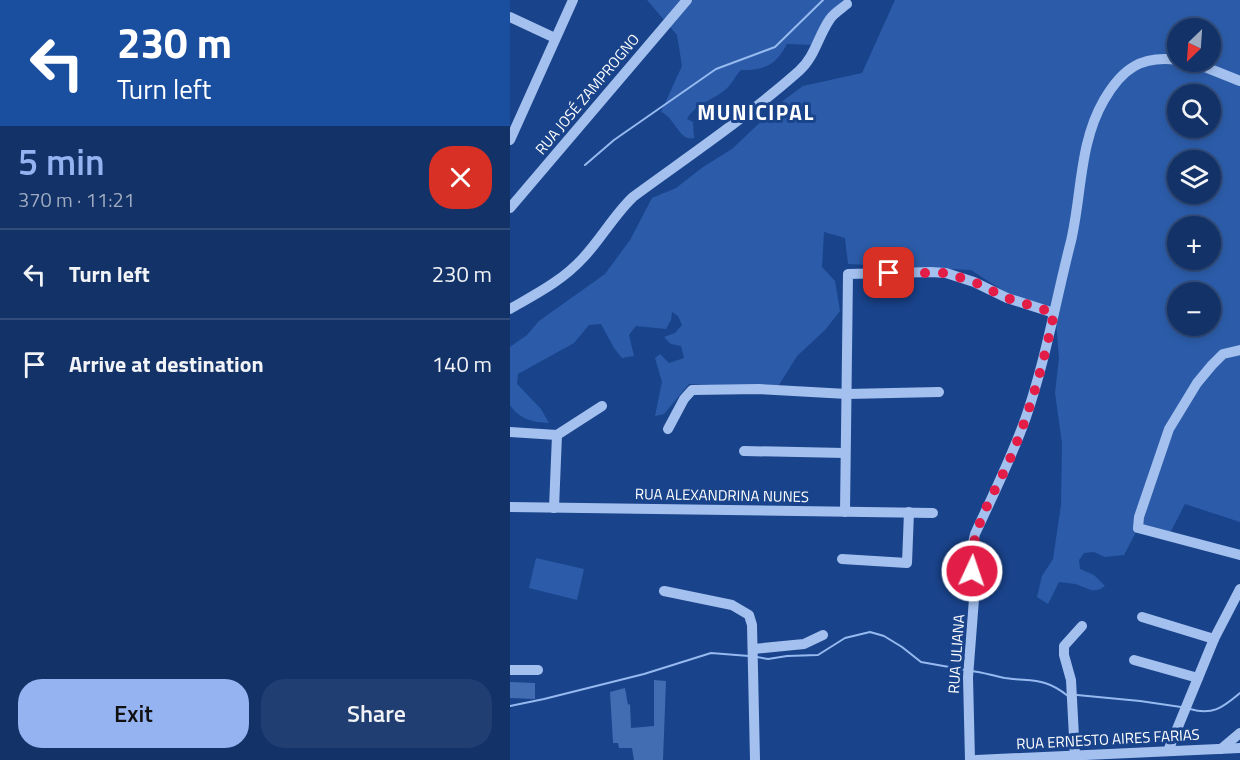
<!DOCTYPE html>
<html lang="en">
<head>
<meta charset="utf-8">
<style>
	:root { --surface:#133268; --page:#203e71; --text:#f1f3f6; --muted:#9daac0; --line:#324d7c; --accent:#95b2f1 }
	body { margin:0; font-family:"Titillium Web",sans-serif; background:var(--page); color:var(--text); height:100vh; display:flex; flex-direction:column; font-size:22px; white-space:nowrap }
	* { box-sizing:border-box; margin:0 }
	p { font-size:20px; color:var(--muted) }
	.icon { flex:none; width:33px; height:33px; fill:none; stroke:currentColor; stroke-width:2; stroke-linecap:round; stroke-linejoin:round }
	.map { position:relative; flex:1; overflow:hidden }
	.side { display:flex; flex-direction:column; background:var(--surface); width:510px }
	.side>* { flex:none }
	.hud { background:#1a4fa0; color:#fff; overflow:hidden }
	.needle { width:39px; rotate:205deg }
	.controls { position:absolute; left:657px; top:18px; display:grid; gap:12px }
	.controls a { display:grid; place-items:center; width:54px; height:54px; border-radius:50%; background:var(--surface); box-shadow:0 3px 9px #0003,0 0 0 2px var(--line); font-size:30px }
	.pin { position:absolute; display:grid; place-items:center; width:51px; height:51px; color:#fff; margin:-26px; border-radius:12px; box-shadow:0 3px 9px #0006 }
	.me { position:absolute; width:66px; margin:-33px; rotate:3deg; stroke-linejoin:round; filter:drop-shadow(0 0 4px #0008) }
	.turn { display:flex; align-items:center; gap:21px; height:126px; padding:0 18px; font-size:27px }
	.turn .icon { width:78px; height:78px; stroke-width:2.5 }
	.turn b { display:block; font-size:42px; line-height:51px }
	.round { display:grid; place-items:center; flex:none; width:63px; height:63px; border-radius:24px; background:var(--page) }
	.overview { display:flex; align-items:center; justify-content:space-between; height:102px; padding:0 18px }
	h1 { font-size:36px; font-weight:600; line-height:45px; color:var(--accent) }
	.action { display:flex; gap:12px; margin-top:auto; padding:12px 18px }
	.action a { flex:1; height:69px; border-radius:24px; background:var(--accent); color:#111; font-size:24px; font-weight:600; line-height:69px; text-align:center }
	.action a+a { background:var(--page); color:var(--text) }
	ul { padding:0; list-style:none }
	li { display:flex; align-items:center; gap:18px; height:90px; padding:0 18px; border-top:2px solid var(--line) }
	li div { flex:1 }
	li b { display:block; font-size:22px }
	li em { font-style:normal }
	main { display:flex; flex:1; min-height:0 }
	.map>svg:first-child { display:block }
	.green { fill:#2c5ca9; fill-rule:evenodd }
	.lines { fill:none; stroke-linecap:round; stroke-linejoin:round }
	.stream { stroke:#96baf0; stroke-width:2 }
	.building { fill:#426db3 }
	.minor { stroke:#a3c0ee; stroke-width:10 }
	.route { stroke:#e11d48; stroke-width:10; stroke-dasharray:0 18 }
	.labels { text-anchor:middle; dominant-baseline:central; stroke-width:6; stroke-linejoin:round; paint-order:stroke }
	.street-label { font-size:15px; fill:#fff; stroke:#19438b }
	.district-label { font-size:21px; font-weight:bold; letter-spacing:1.5px; fill:#fff; stroke:#19438b }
</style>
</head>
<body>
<main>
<section class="side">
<div class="hud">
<div class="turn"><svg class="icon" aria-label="left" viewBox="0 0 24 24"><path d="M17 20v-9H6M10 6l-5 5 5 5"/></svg><div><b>230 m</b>Turn left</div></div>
</div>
<div class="overview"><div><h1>5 min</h1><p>370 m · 11:21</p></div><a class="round" style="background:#d93025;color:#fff"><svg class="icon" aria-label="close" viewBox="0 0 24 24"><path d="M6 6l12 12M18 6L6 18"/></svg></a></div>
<ul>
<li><svg class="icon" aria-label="left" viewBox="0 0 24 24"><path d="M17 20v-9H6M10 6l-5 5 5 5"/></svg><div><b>Turn left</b></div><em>230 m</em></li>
<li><svg class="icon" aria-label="arrive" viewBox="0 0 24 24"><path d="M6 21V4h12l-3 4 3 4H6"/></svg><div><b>Arrive at destination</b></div><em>140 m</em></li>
</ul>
<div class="action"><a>Exit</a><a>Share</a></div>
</section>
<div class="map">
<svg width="730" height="760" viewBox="0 0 730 760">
	<rect width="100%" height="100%" fill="#19438b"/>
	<g class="green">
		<path d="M137 0H334L305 45 277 44C265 66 255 70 231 70 225 76 222 84 216 89 204 100 185 104 177 119L183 122 184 138C169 142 165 117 151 112L172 66 167 35Z"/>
		<path d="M385 0H730V522L675 504 660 533 626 532 614 555 595 557 584 552 574 553 569 560 570 569 584 575 595 586C585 594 579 589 568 585 563 583 555 583 549 582L538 604 527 597 532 576 543 559 551 505 552 443 545 393 549 358 546 322 539 313 517 306 461 270 338 264 335 238 314 232 312 267 325 281 330 311 315 330 287 356 267 388 179 384 154 414 145 416 152 382 145 358 150 354 159 363 174 358 171 346 161 344 154 337 165 333 172 325 168 316 162 312 161 320 156 329 126 326 119 335 124 356 112 358 104 348 91 324 79 325 64 343 8 374 7 384 31 409 39 423C23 422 10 420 0 405V347L17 335 29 321 95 274 120 240 142 198 166 188 193 167 222 149 274 100 293 86 352 73ZM668 28H700V62H668ZM668 94H700V128H668ZM668 160H700V194H668ZM668 226H700V260H668ZM668 292H700V326H668Z"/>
		<path d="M26 558 74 569 67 600 19 588Z"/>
	</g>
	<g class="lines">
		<g class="stream">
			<path d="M75 165 104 140 206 69 265 47 313 0"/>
			<path d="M247 657 258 659 277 656 308 655 335 638 360 632 374 636 392 647 411 662 456 670"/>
			<path d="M461 671C473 672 483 676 495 678 523 682 534 677 558 696"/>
			<path d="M567 695 630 701 671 707"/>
			<path d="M0 706 34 699 134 674 201 653 239 656"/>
			<path d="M680 709C703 716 713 707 730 693"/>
		</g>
	</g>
	<g class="building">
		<path d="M144 680 156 681 153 760H124L122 748H109L108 743H103L100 692 115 688 118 705 120 704 121 728 144 726Z"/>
		<path d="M0 682 25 683V699L0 698Z"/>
	</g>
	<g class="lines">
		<g class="minor">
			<path d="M0 17 45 38"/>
			<path d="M676 62 695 67 730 81"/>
			<path d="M0 140 63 0"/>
			<path d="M0 208 177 0"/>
			<path d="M0 309C26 294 52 281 73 258 91 239 104 215 123 197 179 156 237 117 289 71 305 57 308 36 320 19 324 13 331 9 337 4"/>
			<path d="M730 350 713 354 702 365 687 383 659 429 629 517 628 528 730 555"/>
			<path d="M158 429 174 399 182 390 249 389 337 394 429 392"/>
			<path d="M0 432 47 435"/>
			<path d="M234 451 335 453"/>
			<path d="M0 507 423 513"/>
			<path d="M44 508 47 435 92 406"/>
			<path d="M335 512 338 274 421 272 436 273 464 282 497 298 544 313"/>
			<path d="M332 559 397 563 399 512"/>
			<path d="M154 591 222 605 239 615 242 625 245 760"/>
			<path d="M632 617 704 639"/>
			<path d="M243 649 294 644 313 635"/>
			<path d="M624 660 688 678"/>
			<path d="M0 670H28"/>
			<path d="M711 749 730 733"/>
			<path d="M658 751 704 639 730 589"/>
			<path d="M565 756 561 680 554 655V646L572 626"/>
			<path d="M460 760 458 677 464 599 460 556 465 534C483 495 502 457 516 417 536 359 546 299 561 241 572 194 569 143 594 100 612 69 631 55 668 60"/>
			<path d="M466 760 730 748"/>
		</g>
	</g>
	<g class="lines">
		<path class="route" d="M379 273H436L464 282 497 298 544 313C534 363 520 412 500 459 484 495 459 530 462 571"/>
	</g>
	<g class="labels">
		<g class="street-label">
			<text transform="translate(77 94) rotate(-50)">RUA JOSÉ ZAMPROGNO</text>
			<text transform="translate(212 495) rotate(1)">RUA ALEXANDRINA NUNES</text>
			<text transform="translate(446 654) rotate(-86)">RUA ULIANA</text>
			<text transform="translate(598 739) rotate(-3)">RUA ERNESTO AIRES FARIAS</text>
		</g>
		<g class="district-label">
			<text x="246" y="112">MUNICIPAL</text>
		</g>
	</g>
</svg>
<div class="controls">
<a><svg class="needle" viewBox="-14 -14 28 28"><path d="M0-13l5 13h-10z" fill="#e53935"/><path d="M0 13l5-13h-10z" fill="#9daac0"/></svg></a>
<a><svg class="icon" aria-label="search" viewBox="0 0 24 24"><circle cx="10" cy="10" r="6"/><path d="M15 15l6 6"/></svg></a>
<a><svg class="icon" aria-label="layers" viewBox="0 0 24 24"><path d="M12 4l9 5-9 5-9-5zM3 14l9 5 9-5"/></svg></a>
<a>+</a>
<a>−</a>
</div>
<div class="pin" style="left:379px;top:273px;background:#d93025"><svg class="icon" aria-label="arrive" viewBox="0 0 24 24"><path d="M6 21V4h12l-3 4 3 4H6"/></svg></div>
<svg class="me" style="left:462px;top:571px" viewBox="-20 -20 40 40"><circle r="17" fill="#e11d48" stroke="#fff" stroke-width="3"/><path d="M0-11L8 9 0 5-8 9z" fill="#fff"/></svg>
</div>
</main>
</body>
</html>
